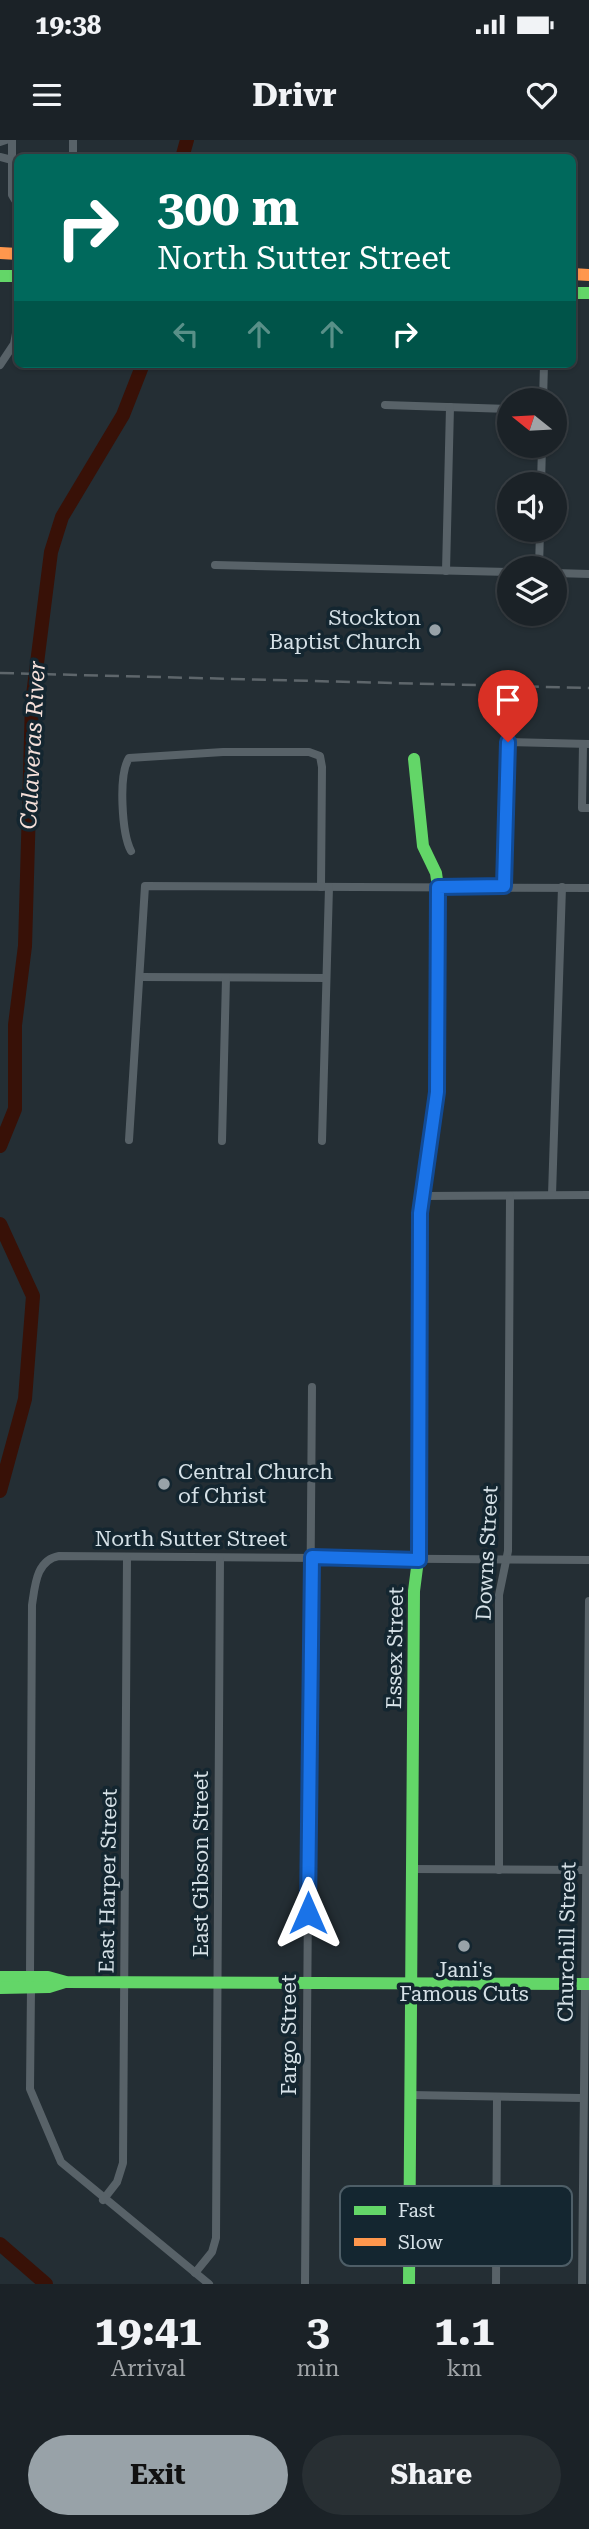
<!DOCTYPE html>
<html lang="en">
<head>
<meta charset="utf-8">
<style>
	:root { --surface:#1b2227; --page:#282f33; --text:#f1f3f6; --muted:#a0a4a7; --line:#393f44; --accent:#98a2a8 }
	body { margin:0; font-family:"Roboto Serif",serif; background:var(--page); color:var(--text); height:100vh; display:flex; flex-direction:column; font-size:26px; white-space:nowrap }
	* { box-sizing:border-box; margin:0 }
	p { font-size:23px; color:var(--muted) }
	.icon { flex:none; width:38px; height:38px; fill:none; stroke:currentColor; stroke-width:2; stroke-linecap:round; stroke-linejoin:round }
	.map { position:relative; height:2144px; overflow:hidden }
	.sheet { display:flex; flex-direction:column; background:var(--surface); flex:1 }
	.sheet>* { flex:none }
	.guide { position:absolute; left:14px; top:14px; width:562px; height:214px; border-radius:10px; box-shadow:0 2px 5px #0004,0 0 0 2px var(--line); background:#00695c; color:#fff; overflow:hidden }
	.needle { width:46px; rotate:288deg }
	.fabs { position:absolute; left:497px; top:248px; display:grid; gap:14px }
	.fabs a { display:grid; place-items:center; width:70px; height:70px; border-radius:50%; background:var(--surface); box-shadow:0 2px 5px #0004,0 0 0 2px var(--line); font-size:35px }
	.pin { position:absolute; display:grid; place-items:center; width:60px; height:60px; color:#fff; margin:-72px -30px; border-radius:50% 50% 50% 0; rotate:-45deg; box-shadow:0 0 7px #0007 }
	.pin .icon { rotate:45deg }
	.me { position:absolute; width:77px; margin:-38px; rotate:0deg; stroke-linejoin:round; filter:drop-shadow(0 0 5px #0008) }
	.turn { display:flex; align-items:center; gap:24px; height:147px; padding:0 28px; font-size:32px }
	.turn .icon { width:91px; height:91px; stroke-width:2.5 }
	.turn b { display:block; font-size:49px; line-height:60px }
	.lanes { display:flex; align-items:center; height:66px; padding:0 28px; background:#0003; justify-content:center; gap:35px; direction:ltr }
	.lanes .off { opacity:.35 }
	.eta { display:flex; justify-content:space-evenly; align-items:center; height:119px; text-align:center }
	.eta b { font-size:42px; font-weight:700; line-height:49px }
	.primary-button { display:flex; gap:14px; margin-top:auto; padding:14px 28px }
	.primary-button a { flex:1; height:80px; border-radius:42px; background:var(--accent); color:#111; font-size:28px; font-weight:700; line-height:80px; text-align:center }
	.primary-button a+a { background:var(--page); color:var(--text) }
	.status { display:flex; justify-content:space-between; align-items:center; height:49px; padding:0 35px; background:var(--surface); direction:ltr }
	.status svg { height:19px; fill:currentColor }
	header { display:flex; justify-content:space-between; align-items:center; height:91px; padding:0 28px; background:var(--surface); font-size:32px; font-weight:700 }
	.map>svg:first-child { display:block }
	.lines { fill:none; stroke-linecap:round; stroke-linejoin:round }
	.river { stroke:#381107; stroke-width:14 }
	.street { stroke:#586268; stroke-width:8 }
	.fast { stroke:#63d668; stroke-width:12 }
	.slow { stroke:#ff974d; stroke-width:12 }
	.rail { stroke:#5e666b; stroke-width:2.5; stroke-dasharray:14 7; stroke-linecap:butt }
	.route-casing { stroke:#114b97; stroke-width:18 }
	.route { stroke:#1a73e8; stroke-width:12 }
	.poi-dot { fill:#98a2a8; stroke:#142630; stroke-width:2.5 }
	.labels { text-anchor:middle; dominant-baseline:central; stroke-width:7; stroke-linejoin:round; paint-order:stroke }
	.poi-label { font-size:21px; fill:#d6e1e7; stroke:#142630; text-anchor:end }
	.street-label { font-size:21px; fill:#d6e1e7; stroke:#142630 }
	.water-label { font-size:23px; font-style:italic; fill:#f4dfd9; stroke:#142630 }
	.key { fill:#142630; stroke:#4e5e67; stroke-width:2 }
	.key-label { font-size:19px; fill:#d6e1e7 }
</style>
</head>
<body>
<div class="status"><b>19:38</b><svg viewBox="0 0 49 12"><path d="M0 12V9h3v3zM5 12V6h3v6zM10 12V3h3v9zM15 12V0h3v12zM26 1h20v11H26zM47 4h2v5h-2z"/></svg></div>
<header><svg class="icon" aria-label="menu" viewBox="0 0 24 24"><path d="M4 6h16M4 12h16M4 18h16"/></svg>Drivr<svg class="icon" aria-label="heart" viewBox="0 0 24 24"><path d="M12 20l-8-8c-3-5 5-10 8-4 3-6 11-1 8 4z"/></svg></header>
<div class="map">
<svg width="589" height="2144" viewBox="0 0 589 2144">
	<rect width="100%" height="100%" fill="#242e34"/>
	<g class="lines">
		<g class="river">
			<path d="M182 18 187 0"/>
			<path d="M0 1006 15 969V885L25 806 32 563 51 412 62 377 123 275 143 224"/>
			<path d="M0 1084 33 1156 25 1259 0 1351"/>
			<path d="M0 2104 46 2144"/>
		</g>
		<g class="street">
			<path d="M12 0V55L18 65"/>
			<path d="M0 2 6 0"/>
			<path d="M0 17 12 20"/>
			<path d="M73 18V0"/>
			<path d="M0 225 14 204 17 188"/>
			<path d="M543 261 544 224"/>
			<path d="M385 265 509 269"/>
			<path d="M541 345 542 306"/>
			<path d="M215 425 509 432"/>
			<path d="M539 429 540 390"/>
			<path d="M446 431 450 267"/>
			<path d="M555 433 589 434"/>
			<path d="M583 604 582 668H589"/>
			<path d="M131 711C122 694 118 635 129 618L223 612H309L320 616 322 627 321 747"/>
			<path d="M504 746 508 602 589 604"/>
			<path d="M140 837 326 838"/>
			<path d="M129 1000 145 746 589 748"/>
			<path d="M222 1001 226 838"/>
			<path d="M322 1001 329 747"/>
			<path d="M552 1055 562 747"/>
			<path d="M423 1056 589 1055"/>
			<path d="M412 1729 585 1730"/>
			<path d="M499 1730V1455L508 1411 510 1056"/>
			<path d="M30 1836 32 1465C35 1446 36 1420 59 1416L589 1420"/>
			<path d="M31 1848 30 1949 61 2022 209 2144"/>
			<path d="M410 1955 582 1958"/>
			<path d="M103 2060 117 2042 123 2023 127 1417"/>
			<path d="M195 2133 212 2112 216 2098 220 1418"/>
			<path d="M305 2144 312 1247"/>
			<path d="M496 2144 497 1958"/>
			<path d="M582 2144 589 1461"/>
		</g>
		<g class="fast">
			<path d="M0 136H18"/>
			<path d="M572 153H589"/>
			<path d="M414 619 423 706 436 733 438 747V846"/>
			<path d="M0 1837H48L66 1842 589 1844"/>
			<path d="M0 1848 49 1847 65 1842"/>
			<path d="M409 2144 414 1451 419 1412 420 1211"/>
		</g>
		<g class="slow">
			<path d="M0 113 18 114"/>
			<path d="M572 134 589 135"/>
			<path d="M420 1211V1073L437 952 438 846"/>
		</g>
		<path class="rail" d="M0 533 589 548"/>
	</g>
	<g class="lines">
		<defs>
			<path id="route" d="M308 1773 312 1417 419 1420 420 1073 437 952 438 747 504 746 508 602"/>
		</defs>
		<use href="#route" class="route-casing"/>
		<use href="#route" class="route"/>
	</g>
	<g class="poi-dot">
		<circle cx="435" cy="490" r="7"/>
		<circle cx="164" cy="1344" r="7"/>
		<circle cx="464" cy="1806" r="7"/>
	</g>
	<g class="labels">
		<g class="poi-label">
			<text x="421" y="478">Stockton<tspan x="421" dy="24">Baptist Church</tspan></text>
			<text x="178" y="1332" text-anchor="start">Central Church<tspan x="178" dy="24">of Christ</tspan></text>
			<text x="464" y="1830" text-anchor="middle">Jani's<tspan x="464" dy="24">Famous Cuts</tspan></text>
		</g>
		<g class="street-label">
			<text x="191" y="1399">North Sutter Street</text>
			<text transform="translate(487 1413) rotate(-87)">Downs Street</text>
			<text transform="translate(395 1508) rotate(-89)">Essex Street</text>
			<text transform="translate(201 1724) rotate(-90)">East Gibson Street</text>
			<text transform="translate(108 1741) rotate(-89)">East Harper Street</text>
			<text transform="translate(567 1802) rotate(-89)">Churchill Street</text>
			<text transform="translate(289 1895) rotate(-90)">Fargo Street</text>
		</g>
		<g class="water-label">
			<text transform="translate(33 605) rotate(-87)">Calaveras River</text>
		</g>
	</g>
	<rect x="340" y="2046" width="232" height="80" rx="10" class="key"/>
	<rect x="354" y="2066" width="32" height="9" fill="#63d668"/>
	<rect x="354" y="2098" width="32" height="8" fill="#ff974d"/>
	<g class="key-label">
		<text x="398" y="2077">Fast</text>
		<text x="398" y="2109">Slow</text>
	</g>
</svg>
<div class="fabs">
<a><svg class="needle" viewBox="-14 -14 28 28"><path d="M0-13l5 13h-10z" fill="#e53935"/><path d="M0 13l5-13h-10z" fill="#a0a4a7"/></svg></a>
<a><svg class="icon" aria-label="sound" viewBox="0 0 24 24"><path d="M4 9h4l5-4v14l-5-4H4zM17 9q2 3 0 6"/></svg></a>
<a><svg class="icon" aria-label="layers" viewBox="0 0 24 24"><path d="M12 4l9 5-9 5-9-5zM3 14l9 5 9-5"/></svg></a>
</div>
<div class="pin" style="left:508px;top:602px;background:#d93025"><svg class="icon" aria-label="arrive" viewBox="0 0 24 24"><path d="M6 21V4h12l-3 4 3 4H6"/></svg></div>
<svg class="me" style="left:308px;top:1773px" viewBox="-20 -20 40 40"><path d="M0-17L14 15 0 8-14 15z" fill="#1a73e8" stroke="#fff" stroke-width="4"/></svg>
<div class="guide">
<div class="turn"><svg class="icon" aria-label="right" viewBox="0 0 24 24"><path d="M7 20v-9h11M14 6l5 5-5 5"/></svg><div><b>300 m</b>North Sutter Street</div></div>
<div class="lanes"><svg class="icon off" aria-label="left" viewBox="0 0 24 24"><path d="M17 20v-9H6M10 6l-5 5 5 5"/></svg><svg class="icon off" aria-label="ahead" viewBox="0 0 24 24"><path d="M12 20V5M6 11l6-6 6 6"/></svg><svg class="icon off" aria-label="ahead" viewBox="0 0 24 24"><path d="M12 20V5M6 11l6-6 6 6"/></svg><svg class="icon" aria-label="right" viewBox="0 0 24 24"><path d="M7 20v-9h11M14 6l5 5-5 5"/></svg></div>
</div>
</div>
<section class="sheet">
<div class="eta">
<div><b>19:41</b><p>Arrival</p></div>
<div><b>3</b><p>min</p></div>
<div><b>1.1</b><p>km</p></div>
</div>
<div class="primary-button"><a>Exit</a><a>Share</a></div>
</section>
</body>
</html>
